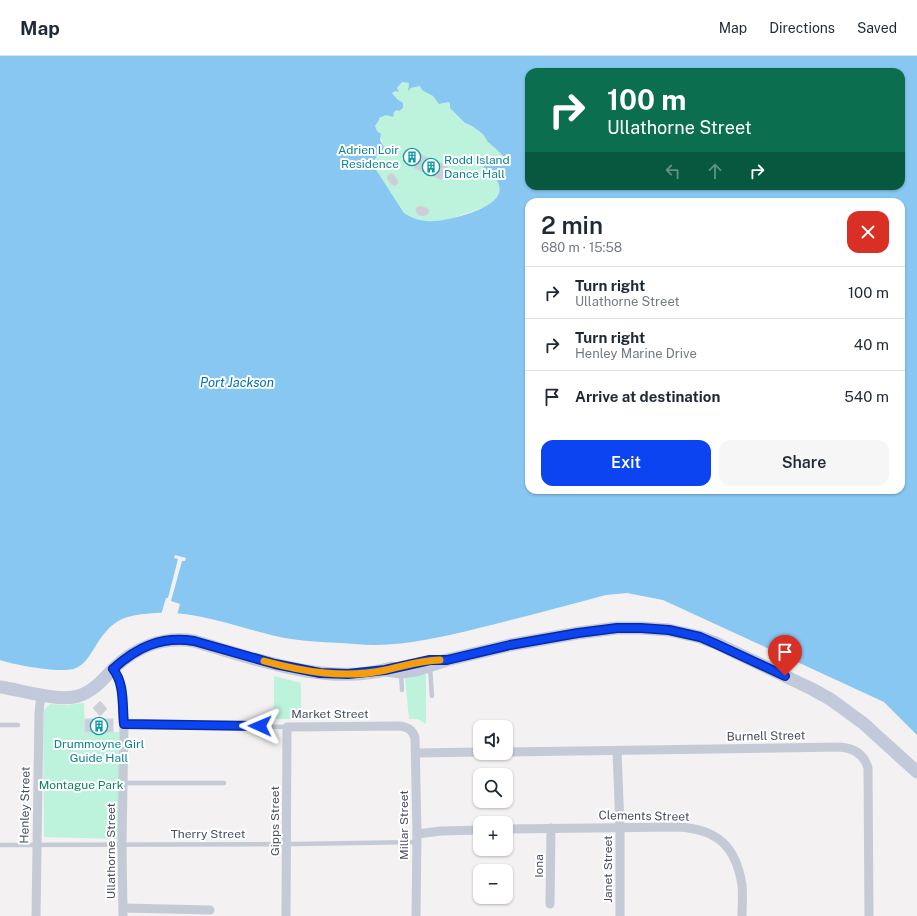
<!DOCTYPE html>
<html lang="en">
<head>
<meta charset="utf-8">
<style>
	:root { --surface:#fff; --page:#f6f6f7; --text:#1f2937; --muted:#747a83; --line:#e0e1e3; --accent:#0c44f2 }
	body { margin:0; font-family:"Public Sans",sans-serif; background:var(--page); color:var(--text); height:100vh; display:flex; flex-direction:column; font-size:15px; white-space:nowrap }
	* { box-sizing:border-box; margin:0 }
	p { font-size:13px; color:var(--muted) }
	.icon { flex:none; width:22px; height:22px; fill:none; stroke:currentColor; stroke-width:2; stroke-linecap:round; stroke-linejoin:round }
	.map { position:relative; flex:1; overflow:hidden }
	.side { position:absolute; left:525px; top:142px; width:380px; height:296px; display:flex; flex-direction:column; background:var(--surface); border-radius:12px; box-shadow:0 1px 3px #0004 }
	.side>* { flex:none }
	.hud { position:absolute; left:525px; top:12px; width:380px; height:122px; border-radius:12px; box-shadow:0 1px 3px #0004; background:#0b6e4f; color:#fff; overflow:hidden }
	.controls { position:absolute; left:473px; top:664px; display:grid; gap:8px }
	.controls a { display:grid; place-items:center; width:40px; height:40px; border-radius:8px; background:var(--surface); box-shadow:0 1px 3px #0004; font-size:20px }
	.pin { position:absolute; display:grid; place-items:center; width:34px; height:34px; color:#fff; margin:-41px -17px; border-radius:50% 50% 50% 0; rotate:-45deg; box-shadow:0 0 4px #0007 }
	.pin .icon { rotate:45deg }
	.me { position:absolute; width:44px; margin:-22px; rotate:271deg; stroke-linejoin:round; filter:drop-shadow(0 0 3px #0008) }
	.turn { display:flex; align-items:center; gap:14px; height:84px; padding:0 16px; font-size:18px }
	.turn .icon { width:52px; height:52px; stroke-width:2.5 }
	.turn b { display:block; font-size:28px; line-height:34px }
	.lanes { display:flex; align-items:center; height:38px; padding:0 16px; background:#0003; justify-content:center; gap:20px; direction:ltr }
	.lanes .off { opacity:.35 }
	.round { display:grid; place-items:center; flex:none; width:42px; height:42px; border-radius:12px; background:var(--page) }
	.overview { display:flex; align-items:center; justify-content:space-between; height:68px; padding:0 16px }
	h1 { font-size:24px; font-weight:600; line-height:30px }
	.action { display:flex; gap:8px; margin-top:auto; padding:8px 16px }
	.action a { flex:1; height:46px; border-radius:12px; background:var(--accent); color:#fff; font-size:16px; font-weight:600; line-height:46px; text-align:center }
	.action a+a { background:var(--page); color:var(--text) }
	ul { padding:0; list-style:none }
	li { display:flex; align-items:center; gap:12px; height:52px; padding:0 16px; border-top:1px solid var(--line) }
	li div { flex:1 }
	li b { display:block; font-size:15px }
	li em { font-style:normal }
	header { display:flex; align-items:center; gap:24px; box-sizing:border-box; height:56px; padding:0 20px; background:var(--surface); border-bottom:1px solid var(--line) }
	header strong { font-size:19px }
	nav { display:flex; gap:22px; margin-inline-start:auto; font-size:14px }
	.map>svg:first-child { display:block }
	.green { fill:#bdf3dc }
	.water { fill:#88c7f2; fill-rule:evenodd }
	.pier { fill:#f3f1f1 }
	.building { fill:#cccfd7; stroke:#d4d5dd }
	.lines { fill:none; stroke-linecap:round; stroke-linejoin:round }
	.lane { stroke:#c4cad6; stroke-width:4.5 }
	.street { stroke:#c4cad6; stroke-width:9 }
	.secondary { stroke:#c2c9db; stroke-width:13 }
	.route-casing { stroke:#082c9d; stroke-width:10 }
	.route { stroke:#0c44f2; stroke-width:7 }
	.slow { stroke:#f59e0b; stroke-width:7 }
	.labels { text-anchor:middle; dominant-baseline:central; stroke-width:4; stroke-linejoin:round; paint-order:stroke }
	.culture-label { font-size:12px; fill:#0d838f; stroke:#fff; text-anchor:end }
	.street-label { font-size:12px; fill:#474f60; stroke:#fff }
	.park-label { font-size:12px; fill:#118260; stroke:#fff }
	.water-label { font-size:13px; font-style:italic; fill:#026eb8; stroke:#fff }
</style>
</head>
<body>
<header>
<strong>Map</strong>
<nav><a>Map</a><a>Directions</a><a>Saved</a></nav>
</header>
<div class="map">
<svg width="917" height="860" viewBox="0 0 917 860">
	<rect width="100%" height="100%" fill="#f3f1f1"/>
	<g class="green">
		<path d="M402 26 409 27 408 33 420 30 430 38 433 40 436 44 441 48 449 46 466 68 472 70 484 78 491 89 496 93 509 106 508 110 486 101 485 111C497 121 509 136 490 148 484 152 476 154 470 156 456 161 443 166 428 166 420 165 411 162 405 158L370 106 376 102 377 96 383 94 384 91 380 80 381 79 377 75 375 70 379 64V62L385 59H392L394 56 403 52V47L397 43 392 37 394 35 399 36 397 32Z"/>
		<path d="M426 614V668L417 663H409L405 622Z"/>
		<path d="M274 620 301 627V663H274Z"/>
		<path d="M84 647 85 676H119V783L44 781 43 662 44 654 50 648 67 649Z"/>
	</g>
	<path class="water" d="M0 0H917V679L884 646 663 544 627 537 606 539C564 550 521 562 479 572 438 582 397 592 355 588 329 586 301 586 275 580 236 571 197 554 155 557 124 559 112 563 95 591 90 599 85 608 76 612 63 618 14 609 0 604ZM529 16H901V130H529ZM402 26 409 27 408 35 411 32 420 30 422 34 433 40 439 48 449 46 450 48V52L465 67 472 70 483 78 488 86 496 93 509 106V108L508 110 486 101 483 115 494 120C498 125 501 131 499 137 495 154 442 167 427 165 419 165 410 161 404 157L371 106 376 102 377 96 383 94 384 91 380 84 381 78 377 75 375 70 379 64V62L386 59 393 61 394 56 397 54 399 55 403 52V47L397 43 392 37 395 35 399 36 397 32ZM529 146H901V434H529Z"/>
	<path class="pier" d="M175 499 186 502 185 505H182L171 545 180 548 177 559H161L166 542H168L178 503 174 502Z"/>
	<g class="building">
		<path d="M407 93 448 110 442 124 414 112 416 109 403 104Z"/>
		<path d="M391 117 394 119 397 123 398 127 395 130 391 128 388 124 387 120Z"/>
		<path d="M420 150 426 152 429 154 428 158 424 160 419 159 416 156V152Z"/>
		<path d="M100 645 107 653 100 660 93 652Z"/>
		<rect x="85" y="663" width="28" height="13"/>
	</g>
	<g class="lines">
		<g class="lane">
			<path d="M430 612 432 640"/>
			<path d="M401 618 402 634"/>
			<path d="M124 668 287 671"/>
			<path d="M0 669H18"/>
			<path d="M124 727H224"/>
			<path d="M0 789 296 788 417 786"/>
		</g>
		<g class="street">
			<path d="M113 613 119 623 121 630 124 668 122 788 123 860"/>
			<path d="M617 695 620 771V860"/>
			<path d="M506 696 840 691C854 692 864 698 868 712L869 860"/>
			<path d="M416 697 480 696"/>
			<path d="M506 773 678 771C717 773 736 790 742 829 743 839 742 850 742 860"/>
			<path d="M417 778 441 775 480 774"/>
			<path d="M550 848 551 772"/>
			<path d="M124 852 210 854"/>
			<path d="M36 860 39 657 41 638"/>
			<path d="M286 860 287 671 400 670C408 671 413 674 415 682L417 778 416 860"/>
		</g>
		<g class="secondary">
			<path d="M385 614 401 616 416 614 447 604 510 589 578 577 617 572H641L669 574 700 581 716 587 812 633 830 643 863 667 917 716"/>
			<path d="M0 631C21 634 59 646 78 640 92 636 102 625 112 614 134 592 162 580 194 585 255 603 328 631 392 612"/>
		</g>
	</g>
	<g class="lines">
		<defs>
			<path id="route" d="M260 670 124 668C122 650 125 628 113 613 137 591 161 580 194 585L275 608 320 617 348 618 385 614 430 604H447L510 589 578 577 617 572H641L669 574 700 581 716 588 785 620"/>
		</defs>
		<use href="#route" class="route-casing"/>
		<use href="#route" class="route"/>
		<path class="slow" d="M264 605C304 616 345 623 386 614 404 610 421 604 440 604"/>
	</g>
	<defs>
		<symbol id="building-ring" viewBox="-11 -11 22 22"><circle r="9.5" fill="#fff" stroke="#0f9aa8" stroke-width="1.5"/><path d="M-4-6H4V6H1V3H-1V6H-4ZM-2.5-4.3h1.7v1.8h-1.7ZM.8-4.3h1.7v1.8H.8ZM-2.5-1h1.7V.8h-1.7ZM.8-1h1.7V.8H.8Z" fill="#0f9aa8"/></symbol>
	</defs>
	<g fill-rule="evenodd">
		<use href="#building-ring" x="402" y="91" width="20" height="20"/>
		<use href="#building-ring" x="421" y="101" width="20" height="20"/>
		<use href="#building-ring" x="89" y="660" width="20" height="20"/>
	</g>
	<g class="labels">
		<g class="culture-label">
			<text x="399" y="94">Adrien Loir<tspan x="399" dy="14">Residence</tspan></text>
			<text x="444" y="104" text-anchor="start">Rodd Island<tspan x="444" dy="14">Dance Hall</tspan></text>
			<text x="99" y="688" text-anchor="middle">Drummoyne Girl<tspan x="99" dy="14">Guide Hall</tspan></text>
		</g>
		<g class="street-label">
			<text x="330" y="658">Market Street</text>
			<text transform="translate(766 680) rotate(-1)">Burnell Street</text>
			<text transform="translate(25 749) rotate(-89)">Henley Street</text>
			<text transform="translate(644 760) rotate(1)">Clements Street</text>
			<text transform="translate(275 765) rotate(-90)">Gipps Street</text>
			<text transform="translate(404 769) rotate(-90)">Millar Street</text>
			<text x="208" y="778">Therry Street</text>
			<text transform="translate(111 795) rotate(-90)">Ullathorne Street</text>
			<text transform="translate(539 810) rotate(-90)">Iona</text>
			<text transform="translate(608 813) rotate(-90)">Janet Street</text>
		</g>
		<g class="park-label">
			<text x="81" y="729">Montague Park</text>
		</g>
		<g class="water-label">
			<text x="237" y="326">Port Jackson</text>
		</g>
	</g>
</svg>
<div class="controls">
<a><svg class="icon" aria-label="sound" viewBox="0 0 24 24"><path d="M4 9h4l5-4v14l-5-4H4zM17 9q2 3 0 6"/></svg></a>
<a><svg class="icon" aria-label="search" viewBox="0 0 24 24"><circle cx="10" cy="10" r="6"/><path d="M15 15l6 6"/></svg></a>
<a>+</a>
<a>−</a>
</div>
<div class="pin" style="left:785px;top:620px;background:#d93025"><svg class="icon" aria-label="arrive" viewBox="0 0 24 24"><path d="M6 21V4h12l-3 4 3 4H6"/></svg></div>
<svg class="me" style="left:260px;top:670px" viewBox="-20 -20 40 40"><path d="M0-17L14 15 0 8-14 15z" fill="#0c44f2" stroke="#fff" stroke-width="4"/></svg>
<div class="hud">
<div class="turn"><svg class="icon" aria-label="right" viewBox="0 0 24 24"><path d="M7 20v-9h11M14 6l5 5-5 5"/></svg><div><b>100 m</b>Ullathorne Street</div></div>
<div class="lanes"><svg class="icon off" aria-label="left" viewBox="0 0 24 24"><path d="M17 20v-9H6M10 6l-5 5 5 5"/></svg><svg class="icon off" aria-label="ahead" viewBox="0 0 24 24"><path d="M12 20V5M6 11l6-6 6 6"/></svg><svg class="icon" aria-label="right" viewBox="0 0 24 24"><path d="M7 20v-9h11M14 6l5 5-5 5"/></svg></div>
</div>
<section class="side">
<div class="overview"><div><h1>2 min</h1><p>680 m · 15:58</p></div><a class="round" style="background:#d93025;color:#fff"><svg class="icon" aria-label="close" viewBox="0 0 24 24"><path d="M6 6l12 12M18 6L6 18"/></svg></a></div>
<ul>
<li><svg class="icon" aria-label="right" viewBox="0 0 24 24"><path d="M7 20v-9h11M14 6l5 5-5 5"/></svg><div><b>Turn right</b><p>Ullathorne Street</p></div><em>100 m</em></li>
<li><svg class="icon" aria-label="right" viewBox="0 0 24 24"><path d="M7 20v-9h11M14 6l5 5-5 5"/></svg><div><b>Turn right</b><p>Henley Marine Drive</p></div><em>40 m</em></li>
<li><svg class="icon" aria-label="arrive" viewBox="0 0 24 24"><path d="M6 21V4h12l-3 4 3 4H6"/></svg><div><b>Arrive at destination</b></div><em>540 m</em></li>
</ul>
<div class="action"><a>Exit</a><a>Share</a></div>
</section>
</div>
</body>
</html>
